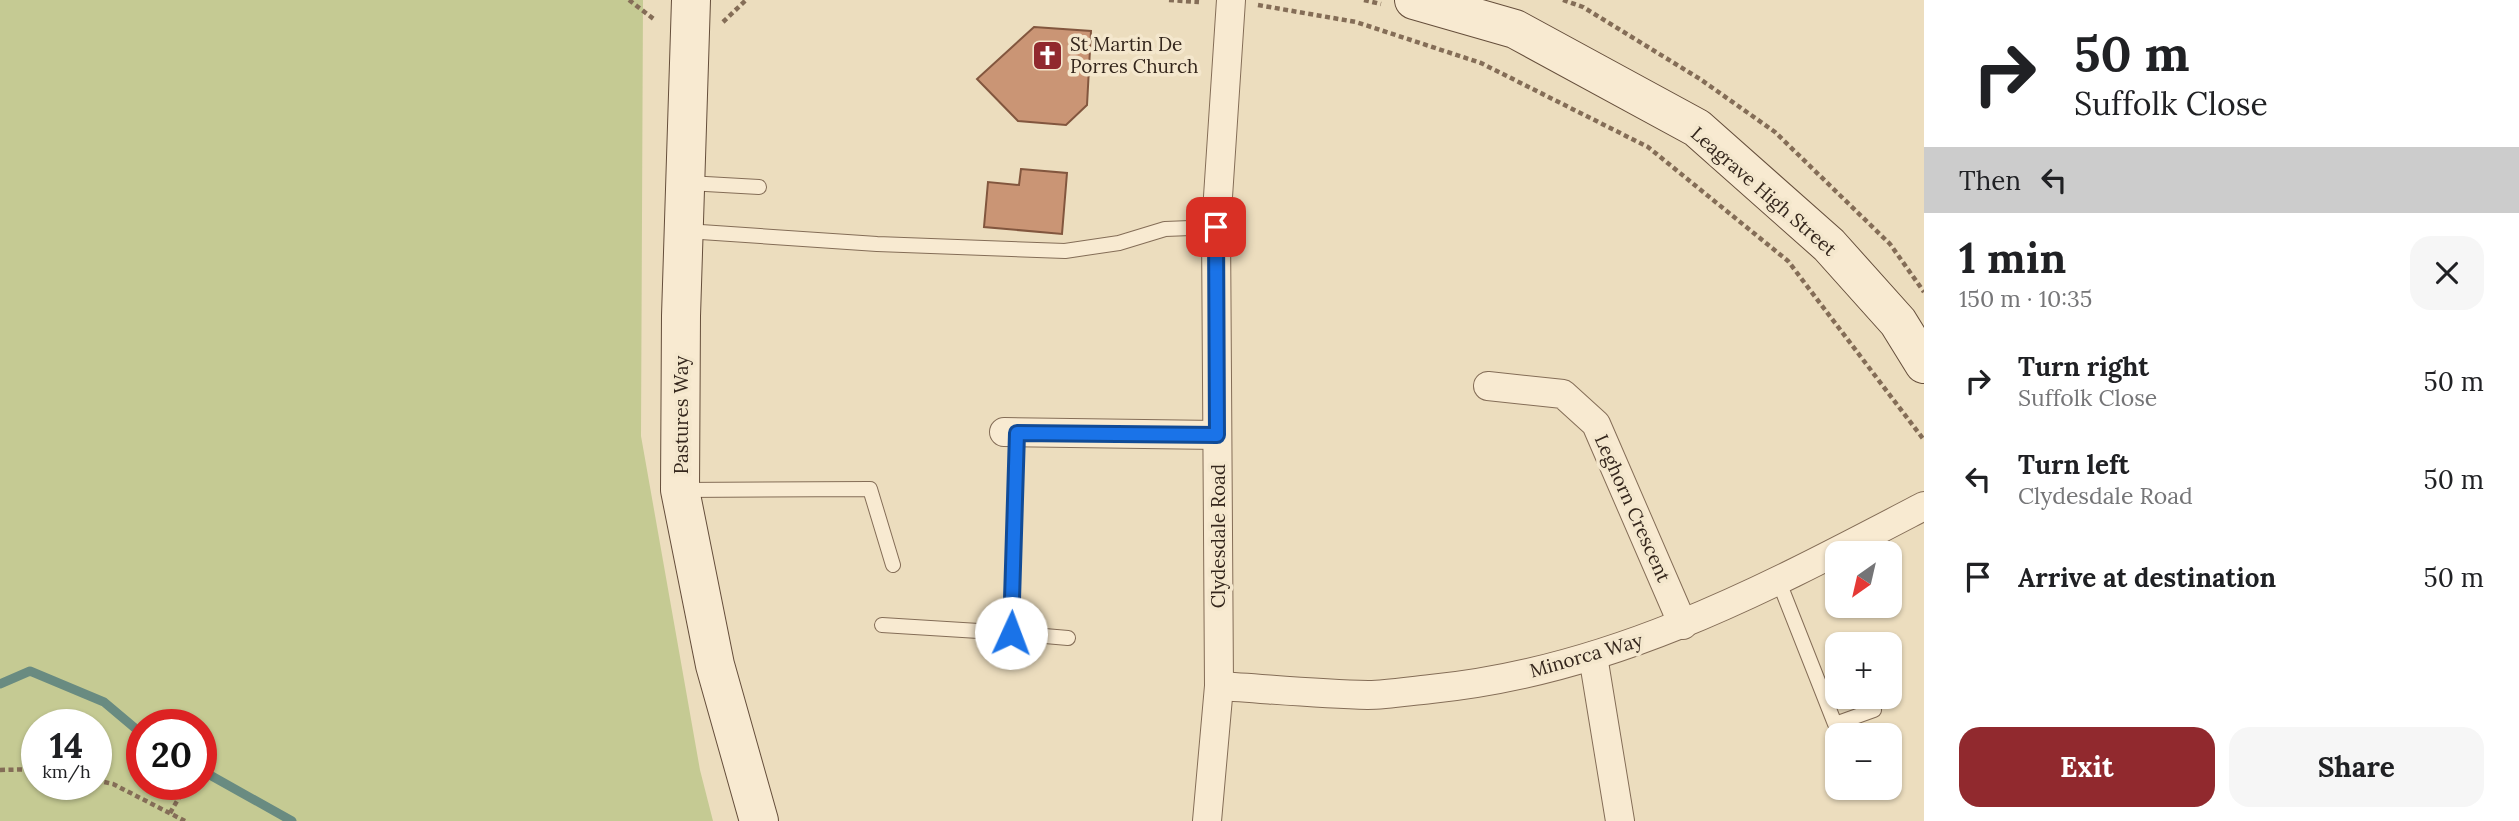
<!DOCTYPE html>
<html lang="en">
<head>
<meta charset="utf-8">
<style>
	:root { --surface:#fff; --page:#f6f6f6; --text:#202124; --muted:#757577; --accent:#91292e }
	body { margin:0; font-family:Lora,serif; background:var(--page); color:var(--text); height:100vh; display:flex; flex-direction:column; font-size:26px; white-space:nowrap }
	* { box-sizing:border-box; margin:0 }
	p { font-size:23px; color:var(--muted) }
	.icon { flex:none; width:38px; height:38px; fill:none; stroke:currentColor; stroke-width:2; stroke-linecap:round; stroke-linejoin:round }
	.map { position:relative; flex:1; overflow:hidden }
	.panel { display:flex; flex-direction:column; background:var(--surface); width:595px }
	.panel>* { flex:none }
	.top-card { background:#fff; color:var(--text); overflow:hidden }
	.needle { width:46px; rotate:214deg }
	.tools { position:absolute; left:1825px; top:541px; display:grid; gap:14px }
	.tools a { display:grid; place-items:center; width:77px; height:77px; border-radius:14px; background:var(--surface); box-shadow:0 2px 5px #0004; font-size:35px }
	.speed { position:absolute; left:21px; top:709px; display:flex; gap:14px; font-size:35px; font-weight:700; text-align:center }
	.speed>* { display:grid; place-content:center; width:91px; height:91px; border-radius:50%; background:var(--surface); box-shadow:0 2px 5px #0004; line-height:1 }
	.speed small { font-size:18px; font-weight:400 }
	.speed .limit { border:10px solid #d22; background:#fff; color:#111 }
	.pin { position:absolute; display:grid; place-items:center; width:60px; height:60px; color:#fff; margin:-30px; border-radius:14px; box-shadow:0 4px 10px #0006 }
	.me { position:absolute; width:77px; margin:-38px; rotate:2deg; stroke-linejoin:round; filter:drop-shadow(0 0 5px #0008) }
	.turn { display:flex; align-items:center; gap:24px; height:147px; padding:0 35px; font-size:32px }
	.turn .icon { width:91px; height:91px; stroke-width:2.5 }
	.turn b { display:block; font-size:49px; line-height:60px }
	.then { display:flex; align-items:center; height:66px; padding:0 35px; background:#0003; gap:14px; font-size:26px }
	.round { display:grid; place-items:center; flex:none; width:74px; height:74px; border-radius:21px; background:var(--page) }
	.summary { display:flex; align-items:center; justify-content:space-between; height:119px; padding:0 35px }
	h1 { font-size:42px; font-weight:700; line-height:52px }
	.action { display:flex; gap:14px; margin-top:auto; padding:14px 35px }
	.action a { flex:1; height:80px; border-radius:21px; background:var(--accent); color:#fff; font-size:28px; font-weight:700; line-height:80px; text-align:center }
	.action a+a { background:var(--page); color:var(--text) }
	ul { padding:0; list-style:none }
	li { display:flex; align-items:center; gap:21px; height:98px; padding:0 35px }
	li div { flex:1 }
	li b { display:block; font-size:26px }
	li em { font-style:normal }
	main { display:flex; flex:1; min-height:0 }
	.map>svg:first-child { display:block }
	.green { fill:#c5ca93; fill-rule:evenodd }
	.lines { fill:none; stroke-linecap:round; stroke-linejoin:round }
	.stream { stroke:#698b81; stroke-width:9 }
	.building { fill:#ca9575; stroke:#82563e; stroke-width:2 }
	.lane-casing { stroke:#846d57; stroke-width:16 }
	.street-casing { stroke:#846d57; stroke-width:30 }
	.secondary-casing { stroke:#654e3b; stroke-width:40 }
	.path { stroke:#846d57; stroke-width:4.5; stroke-dasharray:5 3.5; stroke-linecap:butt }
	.lane { stroke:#f8ead1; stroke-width:14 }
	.street { stroke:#f8ead1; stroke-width:28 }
	.secondary { stroke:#f8ead1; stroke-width:38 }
	.route-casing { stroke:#114b97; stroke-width:18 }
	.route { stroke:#1a73e8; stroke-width:12 }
	.labels { text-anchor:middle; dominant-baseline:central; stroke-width:7; stroke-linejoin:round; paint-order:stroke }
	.poi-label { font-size:19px; fill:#34261c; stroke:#f4e7cd; text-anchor:start }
	.street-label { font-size:19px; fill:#34261c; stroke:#f4e7cd }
</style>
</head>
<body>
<main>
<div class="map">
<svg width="1924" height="821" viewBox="0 0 1924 821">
	<rect width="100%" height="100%" fill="#ecddbe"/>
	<path class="green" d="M0 0H643L641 436 700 770 713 821H0ZM37 724H96V784H37ZM142 724H201V784H142Z"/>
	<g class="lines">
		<g class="stream">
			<path d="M0 684 30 671 104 702 142 734"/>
			<path d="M201 770 292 821"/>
		</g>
	</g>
	<g class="building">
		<path d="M1034 27 1091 31 1087 105 1066 125 1018 121 977 79Z"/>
		<path d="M1021 169 1067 173 1062 234 984 227 988 182 1019 185Z"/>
	</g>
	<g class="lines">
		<defs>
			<g id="lane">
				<path d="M688 183 759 187"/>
				<path d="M686 231 877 244 1065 251 1119 243 1165 229 1216 227"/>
				<path d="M681 490 870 489 893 565"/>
				<path d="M1779 582 1835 724 1874 710"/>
				<path d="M882 625 1011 633 1017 433"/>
				<path d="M1011 633 1068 638"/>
			</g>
			<g id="street">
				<path d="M1488 386 1563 394 1596 424 1683 625"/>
				<path d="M1004 432 1217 435"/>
				<path d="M1593 656 1620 821"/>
				<path d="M1219 686C1269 689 1318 694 1368 695 1388 695 1410 691 1431 689 1613 671 1765 589 1924 506"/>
				<path d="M1207 821 1219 686 1216 227 1231 0"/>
			</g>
			<g id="secondary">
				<path d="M691 0 681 316 680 490 715 665 759 821"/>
				<path d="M1414 0 1515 29 1697 128 1829 245 1898 322 1924 364"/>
			</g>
		</defs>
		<use href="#lane" class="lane-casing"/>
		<use href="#street" class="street-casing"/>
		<use href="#secondary" class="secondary-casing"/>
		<g class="path">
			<path d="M629 0 655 20"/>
			<path d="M1169 0 1199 2"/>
			<path d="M1364 0 1381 4"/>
			<path d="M1563 0 1583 7 1700 79 1775 132 1890 244 1924 292"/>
			<path d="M1258 5 1356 22 1481 63 1648 147 1788 261 1924 440"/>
			<path d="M723 22 746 0"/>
			<path d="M201 760 204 754"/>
			<path d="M0 770 37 769"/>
			<path d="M96 780 113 784 185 821"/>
			<path d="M170 813 187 784"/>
		</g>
		<use href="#lane" class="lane"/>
		<use href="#street" class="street"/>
		<use href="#secondary" class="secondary"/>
	</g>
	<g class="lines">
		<defs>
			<path id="route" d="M1011 633 1017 433 1217 435 1216 227"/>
		</defs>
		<use href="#route" class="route-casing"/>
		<use href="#route" class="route"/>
	</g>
	<defs>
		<symbol id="church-square" viewBox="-11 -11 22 22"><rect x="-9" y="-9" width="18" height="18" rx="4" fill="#91292e" stroke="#f4e7cd"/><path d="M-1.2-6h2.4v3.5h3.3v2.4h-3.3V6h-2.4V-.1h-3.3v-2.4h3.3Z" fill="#fff"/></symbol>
	</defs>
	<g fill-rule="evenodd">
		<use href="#church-square" x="1030" y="38" width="35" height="35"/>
	</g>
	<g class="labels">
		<g class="poi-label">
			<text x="1070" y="44">St Martin De<tspan x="1070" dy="22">Porres Church</tspan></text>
		</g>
		<g class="street-label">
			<text transform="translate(1764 191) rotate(41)">Leagrave High Street</text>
			<text transform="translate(681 415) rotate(-90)">Pastures Way</text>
			<text transform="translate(1633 508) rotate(66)">Leghorn Crescent</text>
			<text transform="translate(1218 536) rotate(-90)">Clydesdale Road</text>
			<text transform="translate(1586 655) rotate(-16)">Minorca Way</text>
		</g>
	</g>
</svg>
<div class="tools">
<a><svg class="needle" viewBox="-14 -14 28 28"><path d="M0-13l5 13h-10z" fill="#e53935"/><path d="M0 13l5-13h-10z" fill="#757577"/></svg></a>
<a>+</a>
<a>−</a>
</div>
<div class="speed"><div>14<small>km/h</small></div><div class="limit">20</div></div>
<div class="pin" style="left:1216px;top:227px;background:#d93025"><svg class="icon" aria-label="arrive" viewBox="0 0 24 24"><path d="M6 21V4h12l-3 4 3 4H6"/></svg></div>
<svg class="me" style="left:1011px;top:633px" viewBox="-20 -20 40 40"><circle r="19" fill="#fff"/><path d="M0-13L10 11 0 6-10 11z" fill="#1a73e8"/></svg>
</div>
<section class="panel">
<div class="top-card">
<div class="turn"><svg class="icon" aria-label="right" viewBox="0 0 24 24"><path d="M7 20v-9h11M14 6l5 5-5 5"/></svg><div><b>50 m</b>Suffolk Close</div></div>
<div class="then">Then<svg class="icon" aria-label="left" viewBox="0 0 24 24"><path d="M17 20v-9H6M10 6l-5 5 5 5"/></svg></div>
</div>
<div class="summary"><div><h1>1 min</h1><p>150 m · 10:35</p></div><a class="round"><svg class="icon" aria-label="close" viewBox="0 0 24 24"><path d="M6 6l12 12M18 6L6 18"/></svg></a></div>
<ul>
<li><svg class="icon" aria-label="right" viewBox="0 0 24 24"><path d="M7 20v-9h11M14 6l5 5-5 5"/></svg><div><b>Turn right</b><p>Suffolk Close</p></div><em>50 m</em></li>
<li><svg class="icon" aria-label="left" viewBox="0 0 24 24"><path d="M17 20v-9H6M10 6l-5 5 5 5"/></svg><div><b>Turn left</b><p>Clydesdale Road</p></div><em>50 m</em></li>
<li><svg class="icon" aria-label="arrive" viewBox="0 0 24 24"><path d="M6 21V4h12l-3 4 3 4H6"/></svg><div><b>Arrive at destination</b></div><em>50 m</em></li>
</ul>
<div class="action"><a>Exit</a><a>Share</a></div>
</section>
</main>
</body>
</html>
